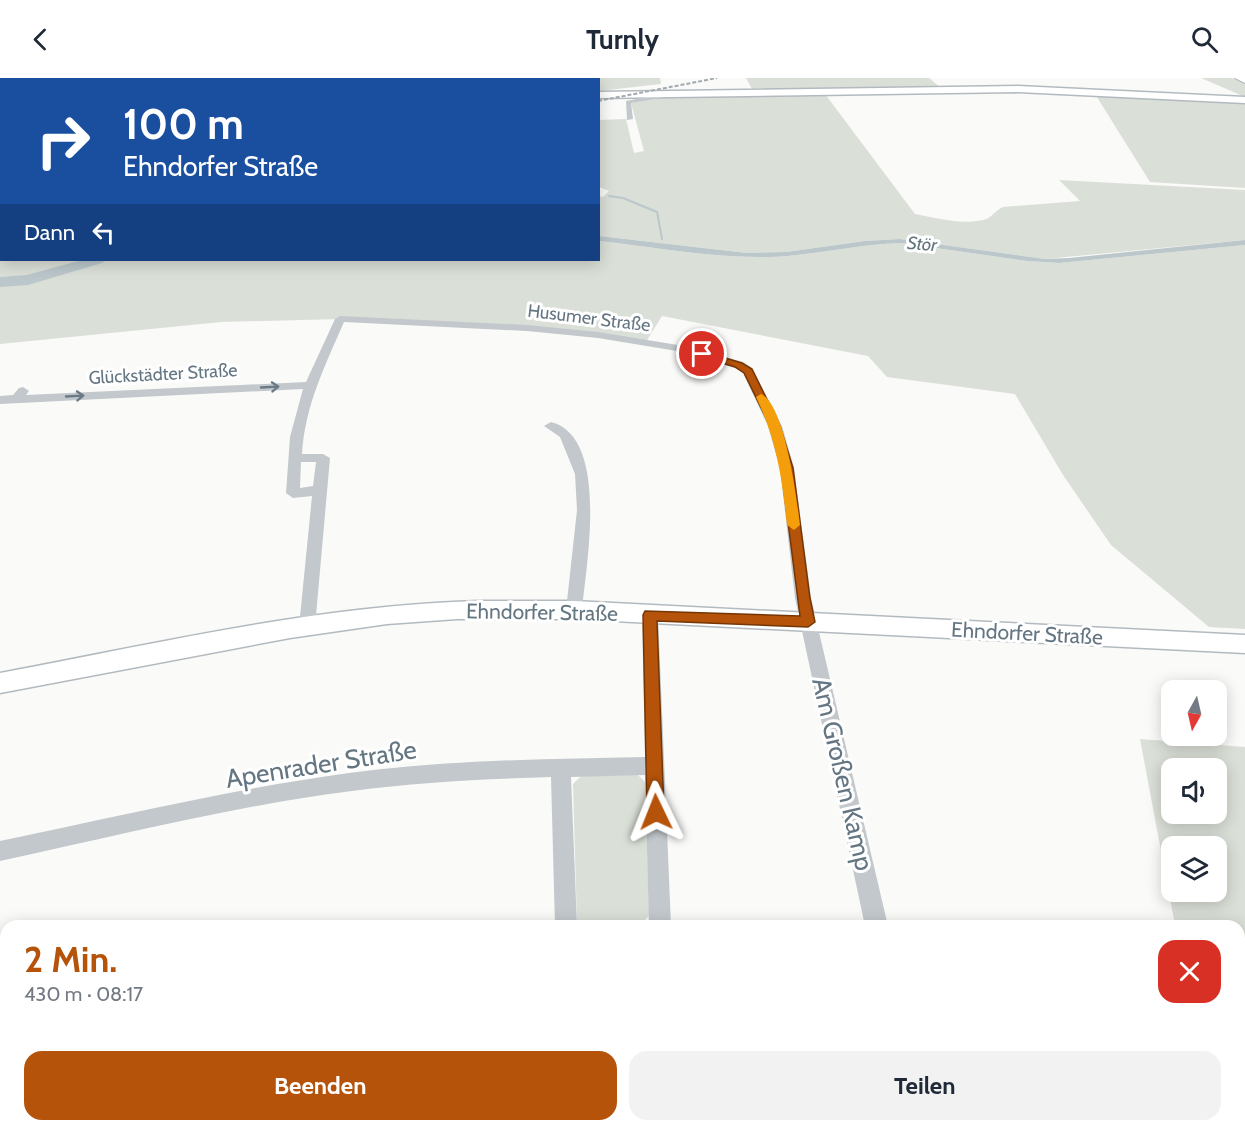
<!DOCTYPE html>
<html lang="de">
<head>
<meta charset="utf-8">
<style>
	:root { --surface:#fff; --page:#f2f2f3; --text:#1f2937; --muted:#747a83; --accent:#b45309 }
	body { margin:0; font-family:Cabin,sans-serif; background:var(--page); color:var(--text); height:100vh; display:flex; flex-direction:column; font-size:22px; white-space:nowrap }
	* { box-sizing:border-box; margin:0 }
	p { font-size:20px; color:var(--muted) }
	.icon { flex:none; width:33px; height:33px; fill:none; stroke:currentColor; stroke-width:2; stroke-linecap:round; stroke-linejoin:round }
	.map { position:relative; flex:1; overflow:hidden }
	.details { position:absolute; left:0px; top:842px; width:1245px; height:212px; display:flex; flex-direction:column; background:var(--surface); border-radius:18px 18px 0 0; box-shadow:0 3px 15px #0003 }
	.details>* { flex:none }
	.guide { position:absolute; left:0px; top:0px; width:600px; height:183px; box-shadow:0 3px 15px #0003; background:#1a4fa0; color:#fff; overflow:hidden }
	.needle { width:39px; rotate:188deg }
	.controls { position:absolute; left:1161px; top:602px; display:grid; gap:12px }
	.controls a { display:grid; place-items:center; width:66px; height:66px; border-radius:12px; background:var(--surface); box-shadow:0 3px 15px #0003; font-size:30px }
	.pin { position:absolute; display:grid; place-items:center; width:51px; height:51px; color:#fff; margin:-26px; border:3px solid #fff; border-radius:50%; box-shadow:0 2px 6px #0007 }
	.me { position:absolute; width:66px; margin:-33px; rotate:358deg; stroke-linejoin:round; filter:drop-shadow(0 0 4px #0008) }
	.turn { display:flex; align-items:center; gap:21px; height:126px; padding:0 24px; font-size:27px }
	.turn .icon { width:78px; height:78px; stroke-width:2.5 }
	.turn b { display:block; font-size:42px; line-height:51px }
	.then { display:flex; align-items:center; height:57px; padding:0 24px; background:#0003; gap:12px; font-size:22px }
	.round { display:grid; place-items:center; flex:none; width:63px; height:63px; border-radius:18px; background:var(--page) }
	.overview { display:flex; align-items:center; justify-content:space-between; height:102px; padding:0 24px }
	h1 { font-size:36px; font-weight:800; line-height:45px; color:var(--accent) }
	.action { display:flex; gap:12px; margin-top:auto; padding:12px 24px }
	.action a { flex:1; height:69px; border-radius:18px; background:var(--accent); color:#fff; font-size:24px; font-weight:800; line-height:69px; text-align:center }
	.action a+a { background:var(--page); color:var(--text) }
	header { display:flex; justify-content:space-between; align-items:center; height:78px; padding:0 24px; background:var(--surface); font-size:27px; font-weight:800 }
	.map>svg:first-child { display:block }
	.green { fill:#dadfd7; fill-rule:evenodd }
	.water { fill:#bbc7cb }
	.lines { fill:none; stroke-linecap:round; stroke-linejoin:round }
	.stream { stroke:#bbc7cb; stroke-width:2 }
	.river { fill:#bbc7cb; fill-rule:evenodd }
	.secondary-casing { stroke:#b3babf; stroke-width:3 }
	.highway-casing { stroke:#b4b9bd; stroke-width:2 }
	.street { fill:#c3c8cc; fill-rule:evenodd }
	.secondary { fill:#fff; fill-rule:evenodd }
	.highway { fill:#fff; fill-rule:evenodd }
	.rail { stroke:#a2aab0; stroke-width:2; stroke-dasharray:4 2; stroke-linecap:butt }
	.oneway { stroke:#6a7a87 }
	.route { fill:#b45309; stroke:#753606; stroke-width:1.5 }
	.slow { fill:#f59e0b }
	.labels { text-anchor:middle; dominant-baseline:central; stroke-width:6; stroke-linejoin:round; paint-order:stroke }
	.far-water-label { font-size:18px; font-style:italic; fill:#60757c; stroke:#fff }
	.far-street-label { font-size:18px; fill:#657683; stroke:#fff }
	.street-label { font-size:21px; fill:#657683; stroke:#fff }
	.near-street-label { font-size:26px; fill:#657683; stroke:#fff }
</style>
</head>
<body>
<header><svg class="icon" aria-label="back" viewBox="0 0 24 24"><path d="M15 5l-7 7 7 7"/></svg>Turnly<svg class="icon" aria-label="search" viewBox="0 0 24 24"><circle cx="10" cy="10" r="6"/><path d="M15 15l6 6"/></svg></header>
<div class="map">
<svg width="1245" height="1052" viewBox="0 0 1245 1052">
	<rect width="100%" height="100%" fill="#fafaf8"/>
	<g class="green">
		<path d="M559 0H660L661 6 599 13 598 2Z"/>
		<path d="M746 0H929L941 10 753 13Z"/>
		<path d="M1201 0H1232L1245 5V19Z"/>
		<path d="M825 16 915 136C937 140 961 147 983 142 991 141 995 132 1003 129L1080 123 1059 102 1245 112V162L1045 181 900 161 865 163 786 174 747 175 599 158V118L603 119 609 113 599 109 598 42 626 41 634 75 644 73 631 25 667 18Z"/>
		<path d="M1095 16 1245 24V110L1150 104Z"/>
		<path d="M0 144 2 182H85L29 198 0 199Z"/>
		<path d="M599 163C654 169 712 180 768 179 813 178 856 166 901 165L1027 183 1059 185 1245 167V551L1209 549 1111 467 1063 397 1015 316 887 299 868 278 662 238 646 264 598 257 340 241 221 244 0 266V204L28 202 97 182H598Z"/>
		<path d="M1140 661 1245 669V1052H1208L1207 1047H1239V848L1175 847ZM1172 690H1216V735H1172ZM1172 768H1216V813H1172Z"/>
		<path d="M637 696 645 704 649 838 640 847 581 848 577 845 573 706 581 698Z"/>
	</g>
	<path class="water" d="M599 158 747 175 786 174 865 163 900 161 1045 181 1069 180 1235 163 1245 162V167L1059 185 1027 183 901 165C856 166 813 178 768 179 712 180 654 169 599 163Z"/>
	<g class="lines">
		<path class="stream" d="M609 118 623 120 657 134 662 161"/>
		<g class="river">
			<rect x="0" y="80" width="2" height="8"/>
			<path d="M82 182H105L102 185 28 207 0 209V199L27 197Z"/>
		</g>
		<defs>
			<g id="secondary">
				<path d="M1018 8 1245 19V25L1018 14 598 20V14Z"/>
				<rect x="0" y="22" width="2" height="6"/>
				<path d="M480 523H574L1245 557V575L574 541H457L387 546 290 560 0 615V595C159 565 319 527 480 523Z"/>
			</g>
			<path id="highway" d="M1235 0H1245V5Z"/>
		</defs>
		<use href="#secondary" class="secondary-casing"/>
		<use href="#highway" class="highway-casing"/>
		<g class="street">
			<path d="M35 0H42L33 2Z"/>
			<path d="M137 0H144L136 2Z"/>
			<path d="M254 0H260L253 2Z"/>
			<path d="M338 0H345L337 2Z"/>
			<path d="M419 0H432L433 1 414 2Z"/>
			<rect x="564" y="0" width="6" height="2"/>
			<rect x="0" y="11" width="2" height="4"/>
			<path d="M661 15 666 16 661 20 631 25 633 41 627 42 626 23 657 17Z"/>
			<path d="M0 39H2L0 44Z"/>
			<path d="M340 238 527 247 598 254 684 268 743 284 752 290 782 348 794 390 811 520 888 848H865L795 520 780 390 768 348 743 295 735 290 683 274 598 260 527 253 344 244C325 288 305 327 302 376H323L330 380 315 549 313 554 307 556 301 554 299 549 312 418 293 420 286 415 290 359 303 311 0 326V318L13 317 19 310 23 309 29 313 26 317 306 304 335 241ZM301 384H316L313 408 300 410Z"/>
			<path d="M551 344C610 359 586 488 582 532L580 536 574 538 568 536 566 532 577 432 575 396 560 359 544 348Z"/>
			<path d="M650 531 656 532 658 537 671 848H649L645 697 571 699 577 848H555L551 699C485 701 418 704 352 713 233 728 117 758 0 783V763C116 739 232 711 349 695 447 682 546 681 645 679L642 537 644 532Z"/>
			<path d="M6 955V981L0 983V957Z"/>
			<path d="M670 1047H696L697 1052H671Z"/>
			<path d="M907 1047H933L934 1052H908Z"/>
		</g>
		<use href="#secondary" class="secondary"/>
		<use href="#highway" class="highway"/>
		<path class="rail" d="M598 23 717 0"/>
	</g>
	<defs><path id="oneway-shaft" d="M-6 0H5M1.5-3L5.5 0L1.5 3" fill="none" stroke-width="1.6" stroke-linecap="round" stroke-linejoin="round" transform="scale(1.5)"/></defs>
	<g class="oneway">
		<use href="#oneway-shaft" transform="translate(270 309) rotate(-3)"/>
		<use href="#oneway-shaft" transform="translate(75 318) rotate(-3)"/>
	</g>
	<path class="route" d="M702 273 742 285 752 291 780 348 793 390 810 520 815 544 808 549 657 543 664 734 662 739 656 742 650 739 647 734 643 537 645 533 800 538 781 390 770 348 744 295 735 289 699 278 697 276Z"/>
	<path class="slow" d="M761 316C785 326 797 422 800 447L794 452 787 447C782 400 777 363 756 319Z"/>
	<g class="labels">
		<g class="far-water-label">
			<text transform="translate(922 166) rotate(5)">Stör</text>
		</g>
		<g class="far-street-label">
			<text transform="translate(589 240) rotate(7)">Husumer Straße</text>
			<text transform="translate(163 296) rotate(-3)">Glückstädter Straße</text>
		</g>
		<g class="street-label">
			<text transform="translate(542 534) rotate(1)">Ehndorfer Straße</text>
			<text transform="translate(1027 555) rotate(3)">Ehndorfer Straße</text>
		</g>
		<g class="near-street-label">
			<text transform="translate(321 686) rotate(-9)">Apenrader Straße</text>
			<text transform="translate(843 696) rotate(77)">Am Großen Kamp</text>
		</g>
	</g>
</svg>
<div class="controls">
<a><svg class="needle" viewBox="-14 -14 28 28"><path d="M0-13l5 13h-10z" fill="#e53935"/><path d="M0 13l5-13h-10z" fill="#747a83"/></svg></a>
<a><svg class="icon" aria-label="sound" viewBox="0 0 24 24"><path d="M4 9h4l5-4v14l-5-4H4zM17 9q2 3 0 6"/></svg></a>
<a><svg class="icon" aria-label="layers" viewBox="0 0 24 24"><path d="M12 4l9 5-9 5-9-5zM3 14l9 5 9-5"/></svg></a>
</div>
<div class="pin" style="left:702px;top:276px;background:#d93025"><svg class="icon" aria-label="arrive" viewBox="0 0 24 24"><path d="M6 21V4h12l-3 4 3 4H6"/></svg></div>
<svg class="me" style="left:656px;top:734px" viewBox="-20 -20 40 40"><path d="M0-17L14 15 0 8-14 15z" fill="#b45309" stroke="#fff" stroke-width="4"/></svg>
<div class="guide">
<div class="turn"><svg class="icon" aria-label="right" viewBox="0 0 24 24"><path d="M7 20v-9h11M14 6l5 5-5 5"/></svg><div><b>100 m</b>Ehndorfer Straße</div></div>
<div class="then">Dann<svg class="icon" aria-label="left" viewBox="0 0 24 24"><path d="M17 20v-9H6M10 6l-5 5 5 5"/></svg></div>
</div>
<section class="details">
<div class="overview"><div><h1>2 Min.</h1><p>430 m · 08:17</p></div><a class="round" style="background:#d93025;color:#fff"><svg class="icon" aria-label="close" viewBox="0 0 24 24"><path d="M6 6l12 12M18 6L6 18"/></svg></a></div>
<div class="action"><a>Beenden</a><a>Teilen</a></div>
</section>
</div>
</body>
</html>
